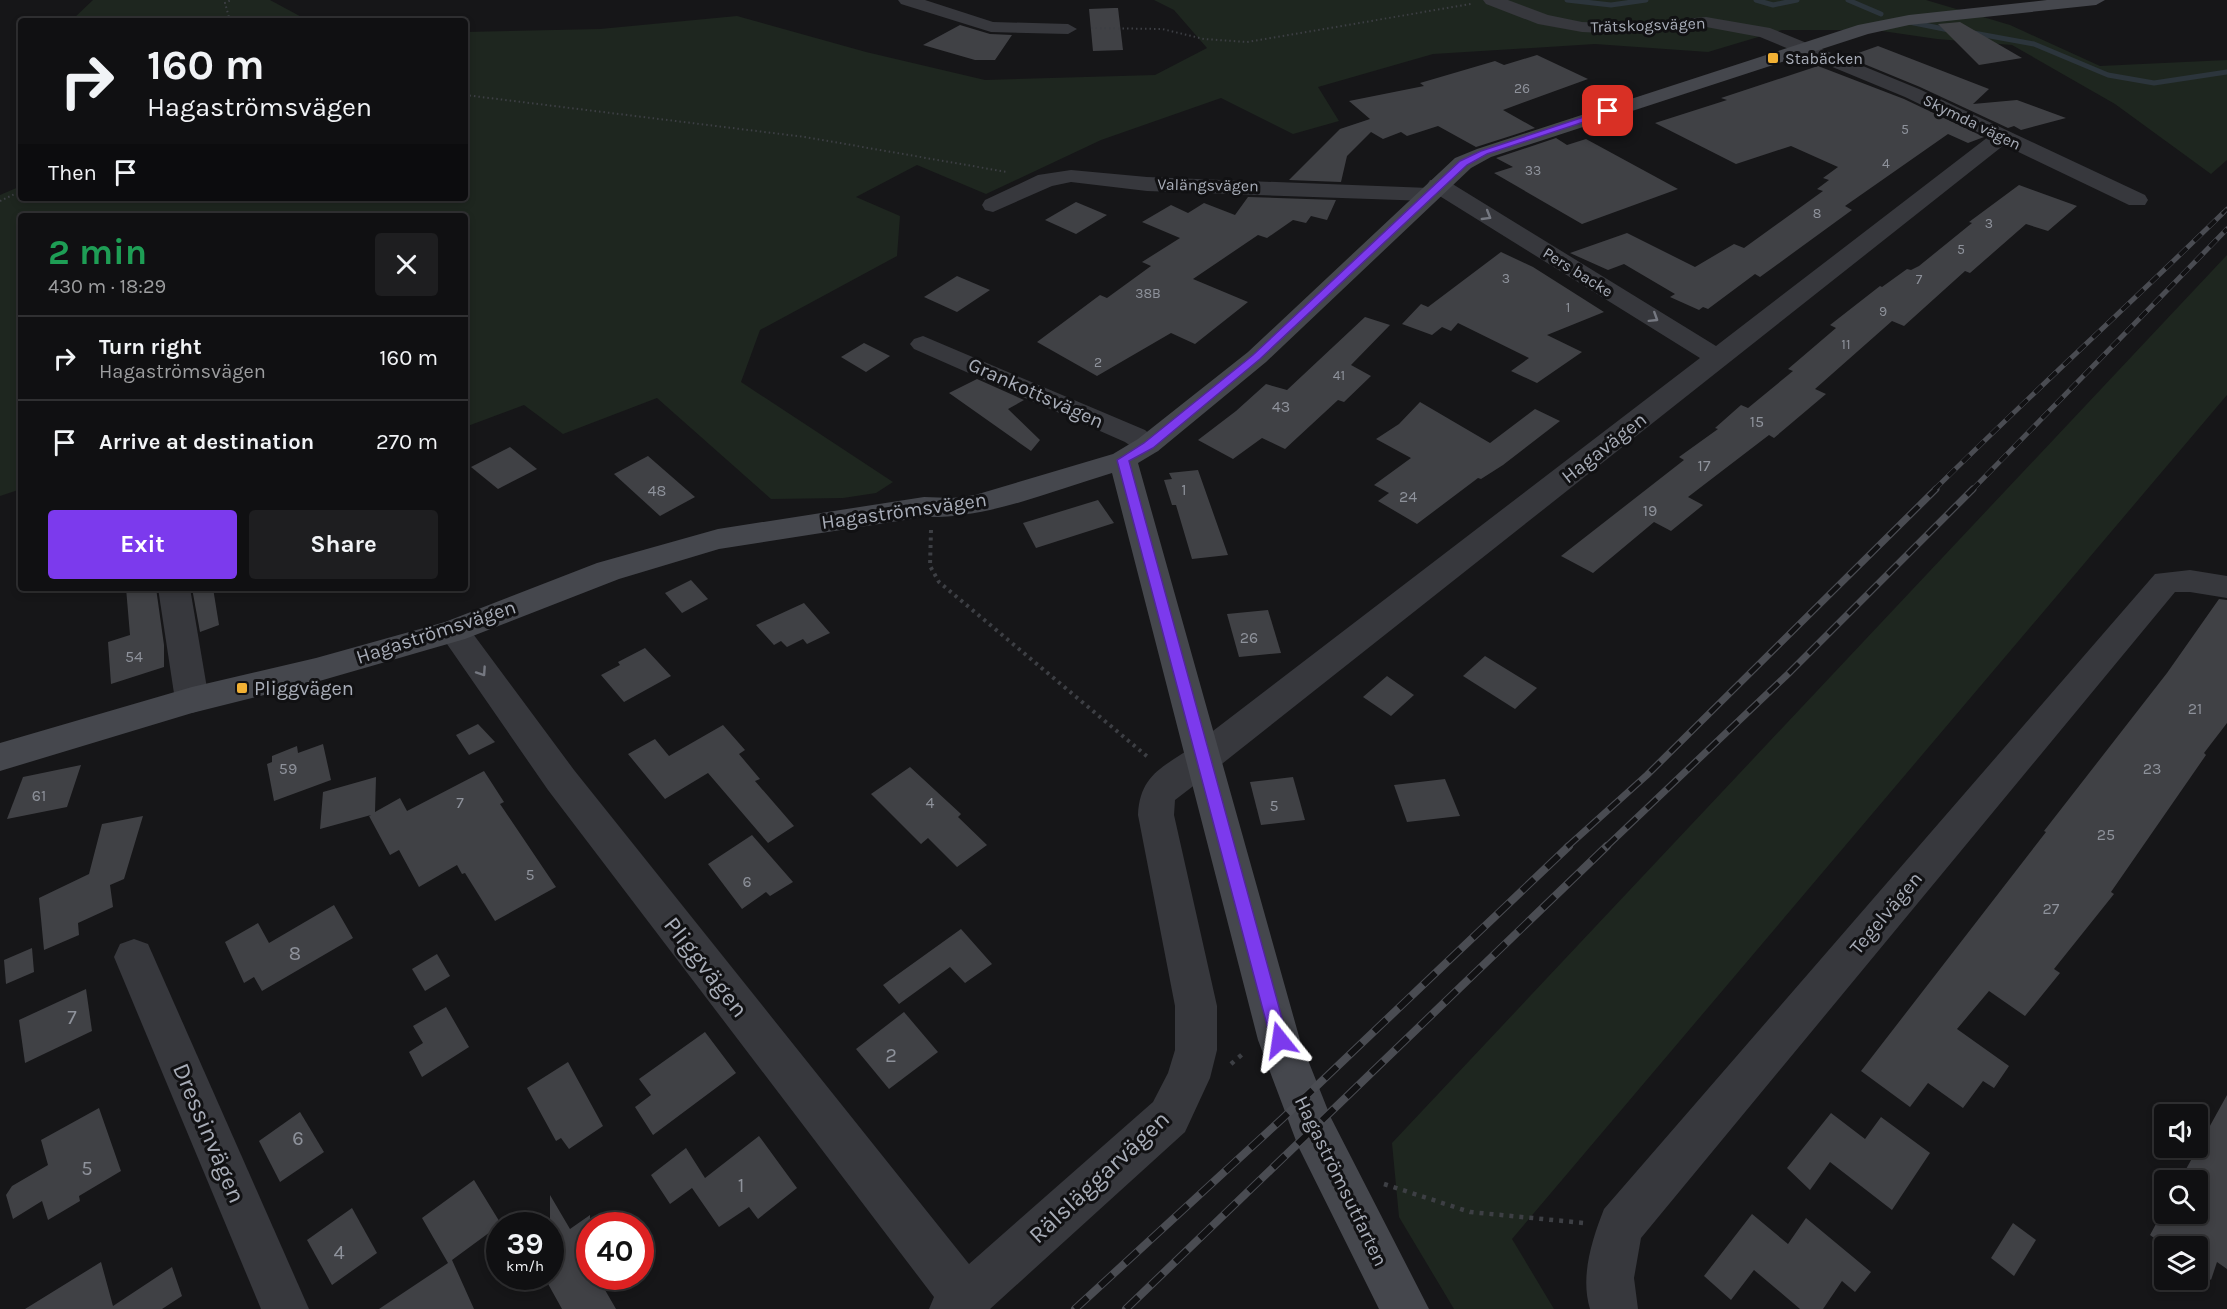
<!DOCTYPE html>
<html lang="en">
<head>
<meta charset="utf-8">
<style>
	:root { --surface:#101012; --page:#1e1e20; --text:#f1f3f6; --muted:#9c9d9f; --line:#303032; --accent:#7c3aed }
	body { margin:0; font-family:Karla,sans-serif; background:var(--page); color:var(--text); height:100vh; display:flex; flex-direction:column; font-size:22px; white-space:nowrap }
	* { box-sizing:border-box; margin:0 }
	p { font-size:20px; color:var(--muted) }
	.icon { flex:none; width:33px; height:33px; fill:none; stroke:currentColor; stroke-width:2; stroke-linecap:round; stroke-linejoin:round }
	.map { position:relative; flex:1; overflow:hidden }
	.drawer { position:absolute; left:18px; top:213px; width:450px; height:378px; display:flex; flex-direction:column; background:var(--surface); border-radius:6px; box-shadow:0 3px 9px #0003,0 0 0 2px var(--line) }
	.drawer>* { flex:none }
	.top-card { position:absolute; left:18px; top:18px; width:450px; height:183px; border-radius:6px; box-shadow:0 3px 9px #0003,0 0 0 2px var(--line); background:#101012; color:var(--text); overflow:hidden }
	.buttons { position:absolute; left:2154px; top:1104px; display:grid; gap:12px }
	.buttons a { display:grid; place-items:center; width:54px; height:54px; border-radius:6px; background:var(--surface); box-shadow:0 3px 9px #0003,0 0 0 2px var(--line); font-size:30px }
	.speed { position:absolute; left:486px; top:1212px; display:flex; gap:12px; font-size:30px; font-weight:700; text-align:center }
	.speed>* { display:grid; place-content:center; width:78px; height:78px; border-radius:50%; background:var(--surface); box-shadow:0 3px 9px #0003,0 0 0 2px var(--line); line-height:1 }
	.speed small { font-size:15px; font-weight:400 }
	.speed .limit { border:9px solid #d22; background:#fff; color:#111 }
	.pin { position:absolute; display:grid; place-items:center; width:51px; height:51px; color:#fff; margin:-26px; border-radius:12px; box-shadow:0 3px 9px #0006 }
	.me { position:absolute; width:66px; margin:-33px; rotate:345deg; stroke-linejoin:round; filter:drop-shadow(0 0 4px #0008) }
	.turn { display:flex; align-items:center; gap:21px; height:126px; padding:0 30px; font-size:27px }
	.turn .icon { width:78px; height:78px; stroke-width:2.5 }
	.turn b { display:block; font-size:42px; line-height:51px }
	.then { display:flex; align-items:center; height:57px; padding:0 30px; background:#0003; gap:12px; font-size:22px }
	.round { display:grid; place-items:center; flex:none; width:63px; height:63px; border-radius:6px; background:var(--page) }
	.overview { display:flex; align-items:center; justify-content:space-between; height:102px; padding:0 30px }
	h1 { font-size:36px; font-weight:700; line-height:45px; color:#1e9e55 }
	.cta { display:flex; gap:12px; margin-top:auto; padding:12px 30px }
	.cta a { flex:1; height:69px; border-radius:6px; background:var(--accent); color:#fff; font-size:24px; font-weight:700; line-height:69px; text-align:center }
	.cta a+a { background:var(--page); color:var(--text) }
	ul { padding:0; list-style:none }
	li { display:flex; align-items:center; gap:18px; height:84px; padding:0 30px; border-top:2px solid var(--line) }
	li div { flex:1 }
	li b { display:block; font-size:22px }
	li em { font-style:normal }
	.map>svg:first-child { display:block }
	.green { fill:#1e261f }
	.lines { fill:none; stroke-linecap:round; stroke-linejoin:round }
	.stream { stroke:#2c353c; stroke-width:5 }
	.building { fill:#404145 }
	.path-far2 { stroke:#3d3f44; stroke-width:2; stroke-dasharray:1.5 3; stroke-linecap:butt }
	.path-far1 { stroke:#3d3f44; stroke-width:4; stroke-dasharray:3 4.5; stroke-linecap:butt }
	.path { stroke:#3d3f44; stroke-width:4.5; stroke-dasharray:4 6; stroke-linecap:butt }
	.street { fill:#37383d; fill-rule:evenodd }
	.secondary { fill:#45474d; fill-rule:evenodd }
	.rail-far3-casing { stroke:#4a4c52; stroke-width:4.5 }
	.rail-far2-casing { stroke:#4a4c52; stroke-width:5 }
	.rail-far1-casing { stroke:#4a4c52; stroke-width:7 }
	.rail-casing { stroke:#4a4c52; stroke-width:8 }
	.rail-far3 { stroke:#111113; stroke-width:3; stroke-dasharray:8; stroke-linecap:butt }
	.rail-far2 { stroke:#111113; stroke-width:4; stroke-dasharray:10; stroke-linecap:butt }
	.rail-far1 { stroke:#111113; stroke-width:4.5; stroke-dasharray:14; stroke-linecap:butt }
	.rail { stroke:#111113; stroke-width:6; stroke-dasharray:17; stroke-linecap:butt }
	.oneway { stroke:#757881 }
	.route { fill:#7c3aed; stroke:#51269a; stroke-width:1.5 }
	.poi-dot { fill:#f2b134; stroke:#111113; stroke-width:2 }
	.labels { text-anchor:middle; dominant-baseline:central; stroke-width:6; stroke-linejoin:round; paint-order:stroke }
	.far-number-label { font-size:14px; fill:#8e929b }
	.far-street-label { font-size:16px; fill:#a8adb8; stroke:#111113 }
	.far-poi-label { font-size:16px; fill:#a8adb8; stroke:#111113; text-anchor:start }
	.number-label { font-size:16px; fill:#8e929b }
	.street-label { font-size:20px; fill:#a8adb8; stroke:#111113 }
	.poi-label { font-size:20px; fill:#a8adb8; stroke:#111113; text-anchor:start }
	.near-number-label { font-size:20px; fill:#8e929b }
	.near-street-label { font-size:24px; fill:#a8adb8; stroke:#111113 }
</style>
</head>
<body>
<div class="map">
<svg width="2227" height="1309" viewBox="0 0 2227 1309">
	<rect width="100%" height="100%" fill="#161618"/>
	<g class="green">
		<path d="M93 0H270L309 21H166L164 17 73 19Z"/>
		<path d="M1154 0H1926L2010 25 2100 66 2227 60V160L2211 174 2115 104 2012 45 1937 39 1875 30H1782L1708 52 1595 44 1433 54 1318 87 1339 121 1293 134 1221 98 1101 140 986 194 917 165 856 197 900 216 897 256 760 330 741 382 893 482 876 493 843 498 771 499 657 398 563 434 524 405 465 427V216H21V489L0 496V195L21 186V198H465V32L600 29 737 16 866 52 985 80 1155 75 1207 48 1174 10Z"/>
		<path d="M2227 255V395L1512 1239 1554 1309H1454L1399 1217 1392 1143Z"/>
	</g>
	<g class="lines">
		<g class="stream">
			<path d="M1567 0 1611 5 1646 0"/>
			<path d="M1756 0 1773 5 1797 0"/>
			<path d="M1848 0 1881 14"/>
			<path d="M1909 22 1954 31"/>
			<path d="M1968 32 2034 44 2108 75 2154 83 2227 72"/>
		</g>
	</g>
	<g class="building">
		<path d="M1114 8H1118L1123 50 1093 51 1089 9Z"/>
		<path d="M1960 22 2022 58 1979 65 1938 24Z"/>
		<path d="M960 25 990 34 1012 35 995 60H975L923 45Z"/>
		<path d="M1878 46 1989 89 1973 104 2017 100 2066 118 2021 130 2014 126 2008 128 1920 87 1847 57Z"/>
		<path d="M1537 55 1588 79 1503 110 1535 128 1476 147 1438 126 1407 136 1401 132 1383 139 1371 132 1347 156 1341 182 1289 180 1340 129 1370 119 1349 101 1424 86 1420 83 1495 61 1504 65Z"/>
		<path d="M1818 66 1904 99 1984 137 1968 143 1948 134 1845 206 1852 210 1760 277 1755 274 1708 309 1703 307 1699 310 1670 297 1675 294 1624 264 1608 270 1570 253 1627 233 1695 267 1734 244 1744 248 1823 191 1817 189 1829 180 1823 178 1838 167 1791 146 1736 164 1655 123 1727 100 1721 98Z"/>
		<path d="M1556 138 1567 145 1586 139 1678 189 1582 224 1494 173 1513 167 1496 158Z"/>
		<path d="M2019 185 2077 206 2048 231 2026 224 1970 273 1965 271 1904 326 1892 321 1815 389 1826 394 1774 438 1769 435 1688 497 1703 505 1671 531 1654 522 1593 573 1561 556 1684 460 1679 457 1718 429 1715 428 1741 405 1748 408 1793 371 1788 369 1836 328 1830 325 1880 286 1882 287 1907 269 1911 270 1919 266 1972 223 1969 222Z"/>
		<path d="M1248 197 1336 200 1327 220 1311 216 1306 223 1293 220 1267 238 1258 235 1193 279 1248 302 1195 344 1171 333 1097 376 1037 342 1100 295 1107 298 1151 266 1142 262 1180 238 1142 222 1171 205 1188 213 1204 203 1235 215Z"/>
		<path d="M1076 202 1107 215 1076 234 1045 220Z"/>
		<path d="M1501 252 1533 267 1604 312 1547 335 1582 352 1537 383 1511 371 1529 358 1458 323 1451 331 1442 327 1432 335 1402 324 1421 304 1428 307Z"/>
		<path d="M957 276 990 290 957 312 924 297Z"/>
		<path d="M1365 317 1390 325 1351 365 1371 376 1344 402 1338 400 1285 449 1262 438 1233 459 1198 440 1236 411 1266 384 1287 390Z"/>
		<path d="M864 343 890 356 866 372 841 357Z"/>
		<path d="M977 379 1024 400 1008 409 1040 440 1031 451 949 393Z"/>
		<path d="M1420 402 1490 443 1535 409 1560 421 1503 465 1481 479 1478 478 1417 524 1378 501 1389 493 1374 485 1411 458 1376 439 1399 424Z"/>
		<path d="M510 447 537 469 498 489 471 467Z"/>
		<path d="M648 456 695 497 660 516 614 474Z"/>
		<path d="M1198 470 1228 555 1192 559 1176 505H1172L1164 480 1172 479 1169 473Z"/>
		<path d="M1098 500 1114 523 1036 548 1023 523Z"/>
		<path d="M691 580 708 599 682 613 665 593Z"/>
		<path d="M126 588H156L164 645V667L111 684 108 642 130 635Z"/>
		<path d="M192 588H213L219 625 200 632Z"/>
		<path d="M2219 599 2227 600V723L2204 753 2206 755 2111 892 2114 894 2054 969 2060 973 2025 1016 1989 991 1957 1029 2009 1066 1994 1088 1983 1081 1963 1108 1928 1083 1910 1107 1861 1071 2046 832 2044 831 2167 673Z"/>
		<path d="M804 603 830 633 807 644 803 639 787 647 781 641 774 645 756 625Z"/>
		<path d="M1268 610 1281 653 1239 657 1227 614Z"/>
		<path d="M645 648 671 676 624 702 601 675 620 665 618 662Z"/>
		<path d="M1485 656 1537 688 1515 709 1463 676Z"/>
		<path d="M1387 676 1414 695 1391 716 1363 697Z"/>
		<path d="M478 724 495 742 469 755 456 735Z"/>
		<path d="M723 725 745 750 739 754 760 779 755 781 794 826 768 843 708 773 665 799 628 754 655 739 669 756Z"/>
		<path d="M323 744 331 780 274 801 267 764 272 762V756L297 746 298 753Z"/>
		<path d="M81 765 67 807 7 819 23 777Z"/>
		<path d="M910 767 961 814 958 817 987 845 957 867 928 838 921 844 871 794Z"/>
		<path d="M484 771 504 802 500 804 556 887 495 921 465 873 462 874 457 865 419 887 399 850 390 855 369 816 371 815 320 829 323 792 376 777 375 812 400 798 407 811Z"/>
		<path d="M1293 777 1305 820 1261 825 1250 782Z"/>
		<path d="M1445 779 1460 816 1407 822 1394 785Z"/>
		<path d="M143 816 124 879 110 885 113 907 78 923 79 935 44 950 39 898 89 874 102 824Z"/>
		<path d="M752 835 793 882 770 896 766 892 742 909 708 864Z"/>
		<path d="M334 905 353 938 262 991 254 977 244 983 225 942 258 923 269 943Z"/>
		<path d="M961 929 992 964 965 983 950 967 899 1004 883 985Z"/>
		<path d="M32 948 34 972 6 984 4 960Z"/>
		<path d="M437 954 450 976 425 991 412 969Z"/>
		<path d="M86 989 92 1031 25 1063 19 1020Z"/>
		<path d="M446 1007 469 1047 422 1077 409 1052 423 1043 413 1026Z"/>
		<path d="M904 1012 938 1052 889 1089 856 1049Z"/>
		<path d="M705 1032 736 1073 653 1135 635 1107 651 1095 639 1079Z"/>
		<path d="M568 1062 603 1126 569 1149 561 1138 556 1141 527 1088Z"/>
		<path d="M2227 1095V1269L2217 1262 2211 1280 2198 1270V1246H2165L2150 1235 2164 1209V1214H2198V1180H2180Z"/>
		<path d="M99 1108 121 1171 79 1196 80 1201 48 1220 42 1201 13 1219 6 1195 12 1186 48 1165 41 1140Z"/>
		<path d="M300 1112 324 1152 280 1182 259 1141Z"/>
		<path d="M1831 1113 1865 1139 1881 1117 1930 1153 1892 1210 1830 1162 1810 1190 1787 1168Z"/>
		<path d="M759 1136 797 1188 758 1219 749 1207 719 1227 692 1188 670 1204 651 1175 686 1148 705 1178Z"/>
		<path d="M474 1180 501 1224 452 1260 474 1309H379L448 1263 422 1218Z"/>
		<path d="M550 1195 570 1229 590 1215V1276H597L616 1309H562L547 1282 550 1279Z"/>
		<path d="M352 1208 377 1253 332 1285 307 1240Z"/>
		<path d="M1752 1214 1788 1244 1806 1218 1871 1272 1855 1292 1842 1281 1823 1309H1800L1754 1270 1731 1300 1704 1276Z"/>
		<path d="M2013 1223 2036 1240 2014 1276 1991 1258Z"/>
		<path d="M101 1262 113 1306 172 1267 182 1296 162 1309H25Z"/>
	</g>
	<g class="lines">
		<g class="path-far2">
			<path d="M230 21 225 3 231 0"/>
			<path d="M1091 28 1162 29 1204 39 1247 42 1471 4"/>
			<path d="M465 95 805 137 1007 172"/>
			<path d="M0 201 21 191"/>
		</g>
		<path class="path-far1" d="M931 530 930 566 939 582 1149 758"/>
		<g class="path">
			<path d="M1231 1064 1246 1051"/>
			<path d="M1384 1184 1470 1212 1584 1223"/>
		</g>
		<g class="street">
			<path d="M898 0H925L993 22 1068 24 1077 29 1068 34 991 32 901 4Z"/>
			<path d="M1483 0H1508L1548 15 1582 22 1625 24 1706 17 1770 28 1919 89 2145 195 2148 200 2145 205H2129L2004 145 1218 767 1175 800 1174 815 1217 1006V1050L1210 1078 1185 1132 990 1309H929L934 1297 548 790 438 631 443 623 454 619 465 623 574 770 969 1264 1153 1102 1168 1073 1175 1050V1006L1138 815C1140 775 1162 768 1192 747L1700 358 1438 195 1436 199 1428 201 1147 191 1071 182 1052 186 993 212 985 210 982 205 985 200 1038 175 1071 170 1147 177 1429 188 1427 185 1430 180H1446L1716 346 1988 137 1905 97 1760 37 1706 27 1625 34 1582 32 1538 24 1486 4Z"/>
			<path d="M923 336 1145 430 1162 445 1158 451C1144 455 1137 450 1125 442L914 349 910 344 914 339Z"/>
			<path d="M2190 570 2227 576V598L2190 592H2175L1641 1238 1634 1278 1638 1309H1590C1580 1276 1592 1240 1604 1209L2155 574Z"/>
			<path d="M158 588H190L209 700 204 709 192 713 180 709 175 700Z"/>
			<path d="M134 939 148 944 309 1309H261L114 957 120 944Z"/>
		</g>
		<path class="secondary" d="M2047 0H2105L2096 5 1909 25 1868 34 1491 157 1471 168 1266 362 1158 451 1138 463 1300 1040 1331 1118 1429 1309H1379L1298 1146 1258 1040 1112 473C1051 491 988 519 924 517L719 549 619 579 465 639 316 682 192 713 0 771V743L192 687 316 658 445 622 597 563 718 529 924 497 952 498 975 495 1113 454 1138 439 1248 352 1455 158 1477 149 1858 25 1909 15Z"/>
		<defs>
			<path id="rail-far3" d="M2222 214 2227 209"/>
			<g id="rail-far2">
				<path d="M1934 490C2029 396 2128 306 2223 213"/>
				<path d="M1972 490 2227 229"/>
			</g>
			<g id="rail-far1">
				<path d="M1567 847 1647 775 1936 489"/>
				<path d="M1606 847 1788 674 1973 489"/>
			</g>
			<g id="rail">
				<path d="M1075 1309 1283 1118 1569 846"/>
				<path d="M1126 1309 1607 846"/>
			</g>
		</defs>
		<use href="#rail-far3" class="rail-far3-casing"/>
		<use href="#rail-far2" class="rail-far2-casing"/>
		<use href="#rail-far1" class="rail-far1-casing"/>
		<use href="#rail" class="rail-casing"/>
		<use href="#rail-far3" class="rail-far3"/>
		<use href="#rail-far2" class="rail-far2"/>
		<use href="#rail-far1" class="rail-far1"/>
		<use href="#rail" class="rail"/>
	</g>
	<defs><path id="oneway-chevron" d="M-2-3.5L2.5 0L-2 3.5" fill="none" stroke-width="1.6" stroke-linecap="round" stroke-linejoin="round" transform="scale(1.5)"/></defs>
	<g class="oneway">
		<use href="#oneway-chevron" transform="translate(1487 216) rotate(31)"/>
		<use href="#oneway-chevron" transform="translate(1654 318) rotate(32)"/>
		<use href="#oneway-chevron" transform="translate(482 672) rotate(56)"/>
	</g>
	<path class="route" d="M1608 109 1611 113 1487 154 1467 165 1260 359 1153 448 1129 461 1288 1040 1286 1046 1280 1048 1273 1046 1271 1040 1117 460 1144 443 1253 355 1460 161 1481 151Z"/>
	<g class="poi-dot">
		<rect x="1767" y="52" width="12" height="12" rx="3"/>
		<rect x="236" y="682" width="12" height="12" rx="3"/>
	</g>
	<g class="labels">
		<g class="far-number-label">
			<text x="1522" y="88">26</text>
			<text x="1905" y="129">5</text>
			<text x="1886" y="163">4</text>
			<text x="1533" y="170">33</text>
			<text x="1817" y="213">8</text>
			<text x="1989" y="223">3</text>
			<text x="1961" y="249">5</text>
			<text x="1506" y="278">3</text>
			<text x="1919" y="279">7</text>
			<text x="1148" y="293">38B</text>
			<text x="1568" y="307">1</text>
			<text x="1883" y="311">9</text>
			<text x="1846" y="344">11</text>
			<text x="1098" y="362">2</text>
			<text x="1339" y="375">41</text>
		</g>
		<g class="far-street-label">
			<text transform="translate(1648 25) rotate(-2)">Trätskogsvägen</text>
			<text transform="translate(1972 122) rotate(26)">Skymda vägen</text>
			<text transform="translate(1208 185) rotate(1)">Valängsvägen</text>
			<text transform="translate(1578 272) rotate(32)">Pers backe</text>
		</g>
		<g class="far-poi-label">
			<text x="1785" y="58">Stabäcken</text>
		</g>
		<g class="number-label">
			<text x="1281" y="406">43</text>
			<text x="1757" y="421">15</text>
			<text x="1704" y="465">17</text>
			<text x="1184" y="489">1</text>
			<text x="657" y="490">48</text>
			<text x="1408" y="496">24</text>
			<text x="1650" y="510">19</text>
			<text x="1249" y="637">26</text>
			<text x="134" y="656">54</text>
			<text x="2195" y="708">21</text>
			<text x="288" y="768">59</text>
			<text x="2152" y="768">23</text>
			<text x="39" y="795">61</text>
			<text x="460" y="802">7</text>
			<text x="930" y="802">4</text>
			<text x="1274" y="805">5</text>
			<text x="2106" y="834">25</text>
			<text x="530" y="874">5</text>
			<text x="747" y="881">6</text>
			<text x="2051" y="908">27</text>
		</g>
		<g class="street-label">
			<text transform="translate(1036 393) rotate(24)">Grankottsvägen</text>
			<text transform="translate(1604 448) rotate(-38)">Hagavägen</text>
			<text transform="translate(904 511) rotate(-8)">Hagaströmsvägen</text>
			<text transform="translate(436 632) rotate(-18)">Hagaströmsvägen</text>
			<text transform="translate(1886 913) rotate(-50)">Tegelvägen</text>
			<text transform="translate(1341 1181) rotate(64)">Hagaströmsutfarten</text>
		</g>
		<g class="poi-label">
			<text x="254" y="688">Pliggvägen</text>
		</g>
		<g class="near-number-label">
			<text x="295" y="953">8</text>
			<text x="72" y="1017">7</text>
			<text x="891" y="1055">2</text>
			<text x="298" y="1138">6</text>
			<text x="87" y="1168">5</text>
			<text x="741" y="1185">1</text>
			<text x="339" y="1252">4</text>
		</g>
		<g class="near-street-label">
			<text transform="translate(706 967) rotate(52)">Pliggvägen</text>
			<text transform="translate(209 1133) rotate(67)">Dressinvägen</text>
			<text transform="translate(1099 1177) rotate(-43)">Rälsläggarvägen</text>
		</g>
	</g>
</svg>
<div class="buttons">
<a><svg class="icon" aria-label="sound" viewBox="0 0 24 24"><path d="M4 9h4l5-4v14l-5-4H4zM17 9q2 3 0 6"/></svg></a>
<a><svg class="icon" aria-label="search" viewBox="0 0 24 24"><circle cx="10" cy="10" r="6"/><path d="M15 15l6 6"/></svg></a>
<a><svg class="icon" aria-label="layers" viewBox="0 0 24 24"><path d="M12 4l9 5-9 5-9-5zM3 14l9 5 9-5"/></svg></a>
</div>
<div class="speed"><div>39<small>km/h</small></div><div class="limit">40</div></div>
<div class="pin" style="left:1608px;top:111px;background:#d93025"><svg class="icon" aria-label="arrive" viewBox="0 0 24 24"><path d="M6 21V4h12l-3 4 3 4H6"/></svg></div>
<svg class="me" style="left:1280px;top:1040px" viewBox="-20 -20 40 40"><path d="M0-17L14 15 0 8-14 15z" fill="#7c3aed" stroke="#fff" stroke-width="4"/></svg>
<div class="top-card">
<div class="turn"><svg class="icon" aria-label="right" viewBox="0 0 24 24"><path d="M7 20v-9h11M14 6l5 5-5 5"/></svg><div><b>160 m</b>Hagaströmsvägen</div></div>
<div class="then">Then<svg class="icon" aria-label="arrive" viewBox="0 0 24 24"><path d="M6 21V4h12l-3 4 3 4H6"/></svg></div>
</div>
<section class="drawer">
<div class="overview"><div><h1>2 min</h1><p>430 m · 18:29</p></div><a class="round"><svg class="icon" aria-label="close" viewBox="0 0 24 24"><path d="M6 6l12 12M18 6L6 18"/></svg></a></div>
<ul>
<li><svg class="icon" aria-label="right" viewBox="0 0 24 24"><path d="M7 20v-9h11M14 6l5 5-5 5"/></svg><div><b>Turn right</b><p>Hagaströmsvägen</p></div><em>160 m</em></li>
<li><svg class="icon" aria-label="arrive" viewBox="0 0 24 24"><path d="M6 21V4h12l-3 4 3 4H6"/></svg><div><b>Arrive at destination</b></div><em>270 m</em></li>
</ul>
<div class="cta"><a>Exit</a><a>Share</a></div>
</section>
</div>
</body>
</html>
